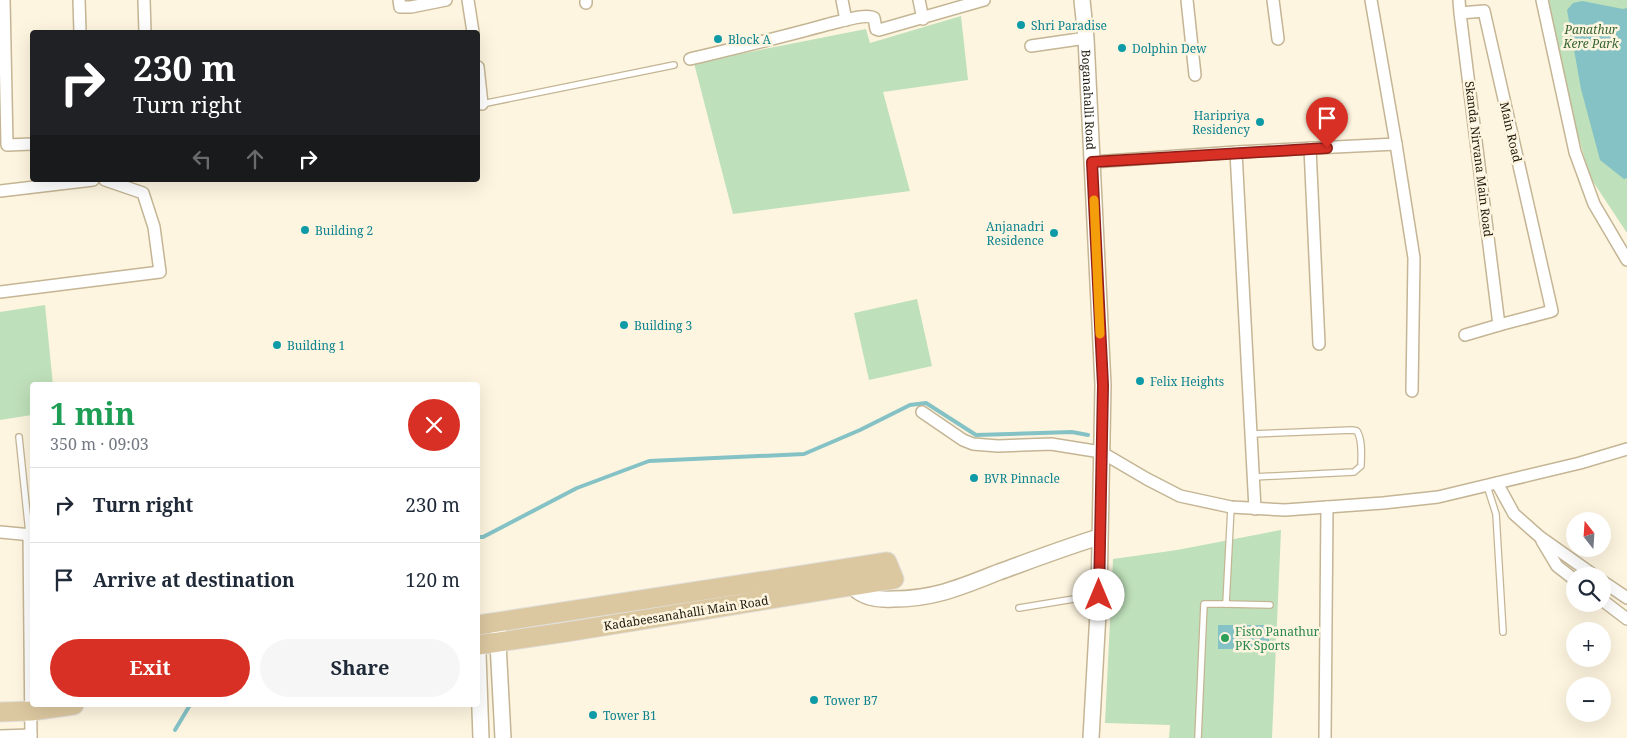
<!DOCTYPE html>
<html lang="en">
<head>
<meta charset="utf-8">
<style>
	:root { --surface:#fff; --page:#f6f6f7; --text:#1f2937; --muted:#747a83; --line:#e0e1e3; --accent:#d93025 }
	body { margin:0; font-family:"Noto Serif",serif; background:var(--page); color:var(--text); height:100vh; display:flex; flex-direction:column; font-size:19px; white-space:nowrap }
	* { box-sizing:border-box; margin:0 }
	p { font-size:16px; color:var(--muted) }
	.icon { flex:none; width:28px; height:28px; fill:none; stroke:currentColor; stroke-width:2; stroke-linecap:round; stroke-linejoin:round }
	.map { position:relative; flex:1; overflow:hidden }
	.details { position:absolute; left:30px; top:382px; width:450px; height:325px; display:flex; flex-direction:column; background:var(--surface); border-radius:5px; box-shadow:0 5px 20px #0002 }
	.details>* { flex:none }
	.guide { position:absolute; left:30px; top:30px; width:450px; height:152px; border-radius:5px; box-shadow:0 5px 20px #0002; background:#202124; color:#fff; overflow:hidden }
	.needle { width:32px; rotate:343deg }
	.fabs { position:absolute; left:1566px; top:512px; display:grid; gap:10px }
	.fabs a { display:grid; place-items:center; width:45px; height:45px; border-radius:50%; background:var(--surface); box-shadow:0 5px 20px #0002; font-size:25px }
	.pin { position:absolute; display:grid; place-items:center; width:42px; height:42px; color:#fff; margin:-51px -21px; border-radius:50% 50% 50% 0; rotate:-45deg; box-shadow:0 0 5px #0007 }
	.pin .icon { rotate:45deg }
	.me { position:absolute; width:55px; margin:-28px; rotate:0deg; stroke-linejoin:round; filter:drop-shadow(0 0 4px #0008) }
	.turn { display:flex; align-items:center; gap:18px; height:105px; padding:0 20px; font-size:22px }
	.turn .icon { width:65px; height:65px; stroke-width:2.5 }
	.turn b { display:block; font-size:35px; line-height:42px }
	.lanes { display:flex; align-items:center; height:48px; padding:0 20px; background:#0003; justify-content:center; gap:25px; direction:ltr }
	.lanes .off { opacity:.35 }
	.round { display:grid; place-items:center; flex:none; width:52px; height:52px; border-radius:26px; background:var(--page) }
	.summary { display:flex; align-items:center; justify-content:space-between; height:85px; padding:0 20px }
	h1 { font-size:30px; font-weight:700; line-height:38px; color:#1e9e55 }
	.cta { display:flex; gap:10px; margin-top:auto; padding:10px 20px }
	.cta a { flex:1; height:58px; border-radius:30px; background:var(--accent); color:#fff; font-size:20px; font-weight:700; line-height:58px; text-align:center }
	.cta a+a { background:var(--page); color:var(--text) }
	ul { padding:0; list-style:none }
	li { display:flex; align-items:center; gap:15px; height:75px; padding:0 20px; border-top:1px solid var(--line) }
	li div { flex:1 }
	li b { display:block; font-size:19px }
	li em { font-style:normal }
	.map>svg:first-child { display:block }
	.green { fill:#bee0ba }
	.water { fill:#85c2c5 }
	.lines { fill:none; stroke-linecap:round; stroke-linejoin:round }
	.stream { stroke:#85c2c5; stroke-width:4 }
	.service-casing { stroke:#c4b594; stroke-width:8 }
	.minor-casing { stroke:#c4b594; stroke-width:14 }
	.tertiary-casing { stroke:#c4b594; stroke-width:18 }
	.primary-casing { stroke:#e0dfdd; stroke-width:21 }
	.service { stroke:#fff; stroke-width:5.5 }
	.minor { stroke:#fff; stroke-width:11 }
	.tertiary { stroke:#fff; stroke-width:15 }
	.primary { stroke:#dcc8a0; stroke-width:19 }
	.route-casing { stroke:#8d1f18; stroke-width:12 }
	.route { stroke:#d93025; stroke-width:9 }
	.slow { stroke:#f59e0b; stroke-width:9 }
	.culture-dot { fill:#0f9aa8; stroke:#fef5e0; stroke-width:2 }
	.leisure-dot { fill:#2e9e5b; stroke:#fef5e0; stroke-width:2 }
	.labels { text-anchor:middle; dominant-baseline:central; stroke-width:5; stroke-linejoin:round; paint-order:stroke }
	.culture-label { font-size:12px; fill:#0d838f; stroke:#fef5e0; text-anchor:start }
	.park-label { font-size:12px; font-style:italic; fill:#366431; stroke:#fef5e0 }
	.street-label { font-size:12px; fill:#201a0d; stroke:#fef5e0 }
	.leisure-label { font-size:12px; fill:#27864d; stroke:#fef5e0; text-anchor:start }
</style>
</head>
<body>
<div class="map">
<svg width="1627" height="738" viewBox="0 0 1627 738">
	<rect width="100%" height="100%" fill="#fef5e0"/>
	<g class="green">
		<path d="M1547 0H1627V233L1590 177 1569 104Z"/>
		<path d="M961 16 968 80 883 92 910 191 733 214 694 63 866 29 870 43Z"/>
		<path d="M917 299 932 366 869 380 854 313Z"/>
		<path d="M45 305 53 385H32V415L0 420V312Z"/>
		<path d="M1281 530 1272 738H1169L1170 725 1105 723 1113 559 1177 550Z"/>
	</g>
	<g class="water">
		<path d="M1582 1 1623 9 1627 8V178L1624 179 1600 160 1581 89 1567 10 1573 3Z"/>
		<rect x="1218" y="625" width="51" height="24"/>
	</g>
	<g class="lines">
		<g class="stream">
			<path d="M478 537H483L577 488 649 461 804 454 860 430 910 405 926 403 976 435 1072 432 1088 435"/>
			<path d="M175 730 190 705"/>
		</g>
		<defs>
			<g id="service">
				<path d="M482 104 674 65"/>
				<path d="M1251 434 1352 430 1357 431C1363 441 1361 456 1361 466L1354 472 1254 477"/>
				<path d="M19 437 29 533"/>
				<path d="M1487 486 1496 514 1503 632"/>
				<path d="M1226 604 1270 605"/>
				<path d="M1019 608 1098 595"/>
				<path d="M1198 738 1204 604H1226L1231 507"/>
			</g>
			<g id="minor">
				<path d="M4 0 7 145 32 144"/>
				<path d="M79 0 80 32"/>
				<path d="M144 0 145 32"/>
				<path d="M399 0 400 7H411L446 0"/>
				<path d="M468 0 473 32"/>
				<path d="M586 0V3"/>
				<path d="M842 0 846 20"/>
				<path d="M919 0 923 19"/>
				<path d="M1187 0 1195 75"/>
				<path d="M1273 0 1278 39"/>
				<path d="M1459 0 1460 13 1484 11 1552 311 1499 325 1460 13"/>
				<path d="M1542 0 1575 152 1594 204 1627 260"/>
				<path d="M1031 46 1086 38"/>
				<path d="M690 59C736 48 783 37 829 24 839 22 866 13 874 18L876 29 879 30 984 0"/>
				<path d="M478 67 482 104"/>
				<path d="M1396 144 1414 258 1412 391"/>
				<path d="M1310 148 1319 344"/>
				<path d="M1236 152 1255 509"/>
				<path d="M1092 162 1236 152 1396 144 1371 0"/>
				<path d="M0 191 93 180"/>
				<path d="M0 292 160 272 154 227 143 193 105 180"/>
				<path d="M1465 335 1499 325"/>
				<path d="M922 412 963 440 973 444 998 446 1051 444 1101 452 1147 479 1180 496 1231 507 1285 510 1383 503 1438 497 1580 463 1627 449"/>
				<path d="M1497 483 1514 514 1540 537 1595 576"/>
				<path d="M0 532 32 535"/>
				<path d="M29 533 31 738"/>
				<path d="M1542 541 1557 566 1575 580"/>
				<path d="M1602 581 1627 598"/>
				<path d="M1602 600 1627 619"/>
				<path d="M0 736 31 735"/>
				<path d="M1325 738 1327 507"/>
			</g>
			<g id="tertiary">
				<path id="s1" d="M1082 0 1086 38 1103 385 1099 595 1091 738"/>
				<path d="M851 585C862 598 877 600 893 599 934 599 961 587 999 572 1032 560 1066 547 1099 537"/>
				<path d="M499 622 498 643 503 738"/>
				<path d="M478 654 481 738"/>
			</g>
			<g id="primary">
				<path d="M478 625 887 562 894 579 567 632 478 645"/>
				<path d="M0 712 31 711 74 705"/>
			</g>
		</defs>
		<use href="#service" class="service-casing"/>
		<use href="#minor" class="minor-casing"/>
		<use href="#tertiary" class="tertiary-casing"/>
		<use href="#primary" class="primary-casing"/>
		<use href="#service" class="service"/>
		<use href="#minor" class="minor"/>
		<use href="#tertiary" class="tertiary"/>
		<use href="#primary" class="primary"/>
	</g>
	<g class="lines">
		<defs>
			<path id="route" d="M1099 595 1103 385 1092 162 1327 148"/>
		</defs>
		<use href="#route" class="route-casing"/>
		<use href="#route" class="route"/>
		<path class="slow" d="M1094 200 1100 334"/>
	</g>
	<g class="culture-dot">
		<circle cx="1021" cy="25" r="5"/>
		<circle cx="718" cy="39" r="5"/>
		<circle cx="1122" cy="48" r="5"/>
		<circle cx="1260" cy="122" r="5"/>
		<circle cx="305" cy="230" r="5"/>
		<circle cx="1054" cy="233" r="5"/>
		<circle cx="624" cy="325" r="5"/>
		<circle cx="277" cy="345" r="5"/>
		<circle cx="1140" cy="381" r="5"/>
		<circle cx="974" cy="478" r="5"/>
		<circle cx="814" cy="700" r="5"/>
		<circle cx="593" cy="715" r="5"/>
	</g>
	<circle class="leisure-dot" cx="1225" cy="638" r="5"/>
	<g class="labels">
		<g class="culture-label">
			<text x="1031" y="25">Shri Paradise</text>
			<text x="728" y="39">Block A</text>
			<text x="1132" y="48">Dolphin Dew</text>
			<text x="1250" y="115" text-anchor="end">Haripriya<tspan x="1250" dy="14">Residency</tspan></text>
			<text x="1044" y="226" text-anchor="end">Anjanadri<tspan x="1044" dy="14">Residence</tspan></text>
			<text x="315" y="230">Building 2</text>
			<text x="634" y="325">Building 3</text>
			<text x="287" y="345">Building 1</text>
			<text x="1150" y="381">Felix Heights</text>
			<text x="984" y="478">BVR Pinnacle</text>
			<text x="824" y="700">Tower B7</text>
			<text x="603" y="715">Tower B1</text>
		</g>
		<g class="park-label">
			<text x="1591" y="29">Panathur<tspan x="1591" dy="14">Kere Park</tspan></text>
		</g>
		<g class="street-label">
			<text stroke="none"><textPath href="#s1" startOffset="100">Boganahalli Road</textPath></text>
			<text transform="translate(1511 132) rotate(77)">Main Road</text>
			<text transform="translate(1479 159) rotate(83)">Skanda Nirvana Main Road</text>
			<text transform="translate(686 613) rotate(-9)">Kadabeesanahalli Main Road</text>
		</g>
		<g class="leisure-label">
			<text x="1235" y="631">Fisto Panathur<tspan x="1235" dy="14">PK Sports</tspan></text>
		</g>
	</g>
</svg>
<div class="fabs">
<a><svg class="needle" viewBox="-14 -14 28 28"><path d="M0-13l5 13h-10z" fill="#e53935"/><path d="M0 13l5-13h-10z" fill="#747a83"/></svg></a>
<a><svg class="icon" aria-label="search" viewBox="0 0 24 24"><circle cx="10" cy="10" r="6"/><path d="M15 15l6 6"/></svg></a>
<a>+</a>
<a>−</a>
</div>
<div class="pin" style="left:1327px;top:148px;background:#d93025"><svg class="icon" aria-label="arrive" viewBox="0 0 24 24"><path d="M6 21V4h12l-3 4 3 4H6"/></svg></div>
<svg class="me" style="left:1099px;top:595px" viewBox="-20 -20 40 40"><circle r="19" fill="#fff"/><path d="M0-13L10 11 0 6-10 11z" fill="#d93025"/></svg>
<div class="guide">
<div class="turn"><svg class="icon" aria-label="right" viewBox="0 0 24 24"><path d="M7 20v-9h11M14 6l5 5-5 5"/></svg><div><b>230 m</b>Turn right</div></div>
<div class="lanes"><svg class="icon off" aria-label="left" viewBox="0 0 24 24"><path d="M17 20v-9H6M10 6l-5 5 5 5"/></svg><svg class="icon off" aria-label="ahead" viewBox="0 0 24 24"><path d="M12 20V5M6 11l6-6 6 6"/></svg><svg class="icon" aria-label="right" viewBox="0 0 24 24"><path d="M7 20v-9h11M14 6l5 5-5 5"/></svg></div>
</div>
<section class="details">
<div class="summary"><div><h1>1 min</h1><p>350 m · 09:03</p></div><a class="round" style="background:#d93025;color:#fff"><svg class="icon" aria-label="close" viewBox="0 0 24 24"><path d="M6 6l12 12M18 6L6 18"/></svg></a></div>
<ul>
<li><svg class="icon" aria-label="right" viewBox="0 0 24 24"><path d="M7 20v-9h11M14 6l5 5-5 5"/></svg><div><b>Turn right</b></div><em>230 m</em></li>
<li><svg class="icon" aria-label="arrive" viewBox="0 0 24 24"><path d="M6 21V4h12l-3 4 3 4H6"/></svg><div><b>Arrive at destination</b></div><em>120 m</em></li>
</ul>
<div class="cta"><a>Exit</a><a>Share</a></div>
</section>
</div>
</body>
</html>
